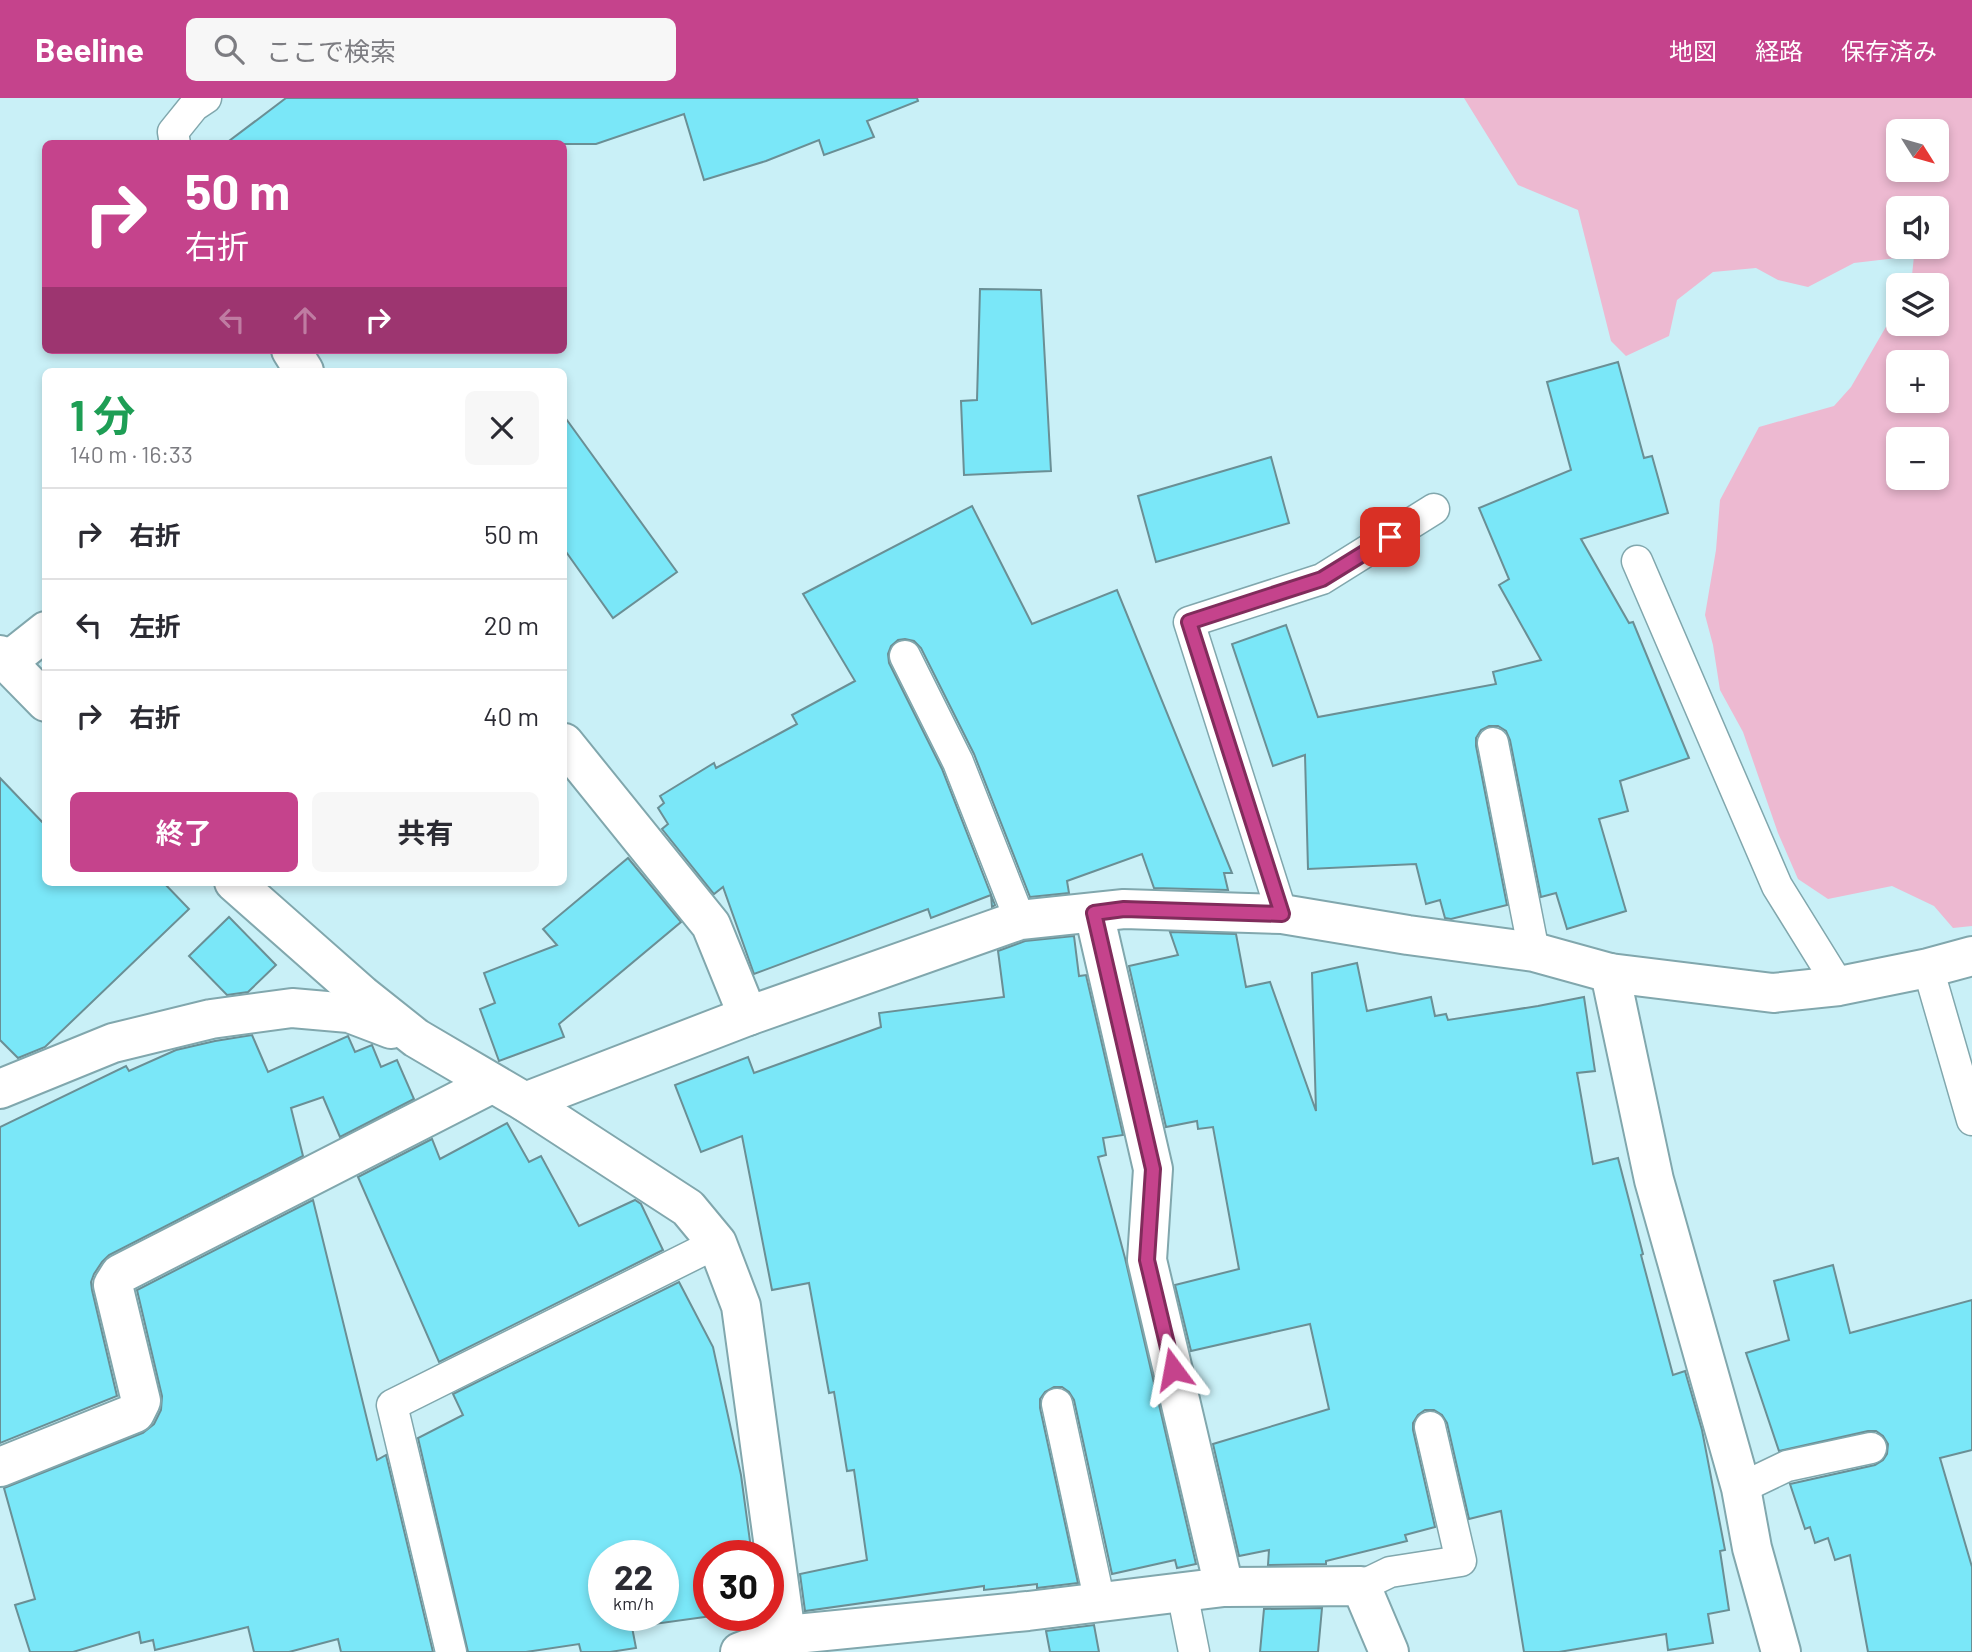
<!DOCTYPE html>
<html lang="ja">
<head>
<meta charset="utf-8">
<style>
	:root { --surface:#fff; --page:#f7f7f7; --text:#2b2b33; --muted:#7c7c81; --line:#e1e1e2; --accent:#c5438c }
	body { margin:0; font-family:Barlow,"Noto Sans JP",sans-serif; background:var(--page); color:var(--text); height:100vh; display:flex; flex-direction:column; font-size:26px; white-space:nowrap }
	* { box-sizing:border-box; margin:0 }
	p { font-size:23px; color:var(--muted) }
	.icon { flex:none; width:38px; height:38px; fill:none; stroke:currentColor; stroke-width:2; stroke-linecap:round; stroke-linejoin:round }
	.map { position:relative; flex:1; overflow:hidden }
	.side { position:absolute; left:42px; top:270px; width:525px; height:518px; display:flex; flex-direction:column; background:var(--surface); border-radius:10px; box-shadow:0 4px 10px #0003 }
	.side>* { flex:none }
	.guide { position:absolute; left:42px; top:42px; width:525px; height:214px; border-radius:10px; box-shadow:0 4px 10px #0003; background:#c5438c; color:#fff; overflow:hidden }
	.needle { width:46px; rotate:127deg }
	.tools { position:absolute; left:1886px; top:21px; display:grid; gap:14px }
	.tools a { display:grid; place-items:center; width:63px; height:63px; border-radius:10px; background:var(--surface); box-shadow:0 4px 10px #0003; font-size:35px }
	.speed { position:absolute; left:588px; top:1442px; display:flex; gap:14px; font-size:35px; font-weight:700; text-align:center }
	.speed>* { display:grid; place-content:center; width:91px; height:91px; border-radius:50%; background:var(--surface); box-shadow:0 4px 10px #0003; line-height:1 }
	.speed small { font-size:18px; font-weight:400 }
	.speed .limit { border:10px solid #d22; background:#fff; color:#111 }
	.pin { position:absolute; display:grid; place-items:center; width:60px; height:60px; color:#fff; margin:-30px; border-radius:14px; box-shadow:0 4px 10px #0006 }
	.me { position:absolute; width:77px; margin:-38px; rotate:347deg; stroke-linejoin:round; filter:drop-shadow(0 0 5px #0008) }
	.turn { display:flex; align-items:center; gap:24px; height:147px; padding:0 28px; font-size:32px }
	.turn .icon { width:91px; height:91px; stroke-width:2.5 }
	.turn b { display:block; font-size:49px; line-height:60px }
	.lanes { display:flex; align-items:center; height:66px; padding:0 28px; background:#0003; justify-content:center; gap:35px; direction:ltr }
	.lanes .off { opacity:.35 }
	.round { display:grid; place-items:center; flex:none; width:74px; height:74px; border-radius:10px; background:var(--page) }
	.head { display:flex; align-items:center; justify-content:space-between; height:119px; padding:0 28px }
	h1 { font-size:42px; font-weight:700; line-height:52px; color:#1e9e55 }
	.cta { display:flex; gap:14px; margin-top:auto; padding:14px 28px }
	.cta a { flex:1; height:80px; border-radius:10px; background:var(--accent); color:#fff; font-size:28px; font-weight:700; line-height:80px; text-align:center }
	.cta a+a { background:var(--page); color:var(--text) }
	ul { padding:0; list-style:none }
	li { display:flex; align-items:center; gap:21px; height:91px; padding:0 28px; border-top:2px solid var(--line) }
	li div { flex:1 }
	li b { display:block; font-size:26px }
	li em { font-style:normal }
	header { display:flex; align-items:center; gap:42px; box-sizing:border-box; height:98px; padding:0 35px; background:var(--accent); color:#fff }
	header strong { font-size:33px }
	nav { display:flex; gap:38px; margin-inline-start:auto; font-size:24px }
	.search { width:490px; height:63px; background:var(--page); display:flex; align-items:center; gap:18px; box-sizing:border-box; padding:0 24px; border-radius:10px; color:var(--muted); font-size:26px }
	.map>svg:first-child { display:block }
	.green { fill:#edb9d1; fill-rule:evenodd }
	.building { fill:#7ae7f8; stroke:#6a8f95; stroke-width:2; fill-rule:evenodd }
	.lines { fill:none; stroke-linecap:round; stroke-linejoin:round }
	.service-casing { stroke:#81a7ad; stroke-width:33 }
	.minor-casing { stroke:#81a7ad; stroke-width:42 }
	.service { stroke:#fff; stroke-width:30 }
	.minor { stroke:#fff; stroke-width:38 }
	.route-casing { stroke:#802c5b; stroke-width:18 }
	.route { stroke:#c5438c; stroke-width:12 }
</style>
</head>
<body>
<header>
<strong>Beeline</strong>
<div class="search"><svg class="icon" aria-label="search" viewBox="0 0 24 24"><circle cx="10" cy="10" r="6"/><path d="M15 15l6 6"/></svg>ここで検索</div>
<nav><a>地図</a><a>経路</a><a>保存済み</a></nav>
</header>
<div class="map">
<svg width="1972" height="1554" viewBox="0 0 1972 1554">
	<rect width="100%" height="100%" fill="#c9f0f7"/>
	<path class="green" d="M1464 0H1972V828L1953 830 1934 808 1892 788 1828 801 1798 781 1778 735 1743 634 1720 592 1713 547 1705 517 1716 452 1720 402 1759 329 1834 308 1851 289 1887 227 1899 210V226H1937V187H1911L1914 158 1854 165 1808 189 1778 182 1756 170 1713 174 1677 202 1669 238 1626 258 1611 243 1578 112 1518 87ZM1899 33H1937V72H1899ZM1899 110H1937V149H1899ZM1899 264H1937V303H1899ZM1899 341H1937V380H1899Z"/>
	<g class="building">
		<path d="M286 0H917L918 3 867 23 874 39 824 57 819 42 766 63 704 82 684 16 596 46H225Z"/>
		<path d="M980 191 1041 192 1051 373 964 377 961 303 977 302Z"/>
		<path d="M1618 264 1644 360 1652 358 1668 415 1581 441 1629 525 1633 524 1689 660 1620 683 1628 713 1599 721 1626 813 1567 831 1556 795 1541 799 1510 642 1506 633 1498 628H1489L1481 632 1476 640V648L1507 807 1451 821 1445 820 1440 802 1426 806 1416 766 1308 771 1305 657 1273 668 1232 546 1286 527 1318 619 1496 586 1493 574 1541 562 1499 487 1509 481 1479 410 1571 372 1547 284Z"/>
		<path d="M564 318 677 474 613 520 564 451Z"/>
		<path d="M1271 359 1289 425 1156 464 1138 398Z"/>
		<path d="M972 408 1032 526 1117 492 1232 775H1224L1228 792 1154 790 1142 756 1067 783 1069 795 1030 799 974 656 921 550 914 543 905 541 898 542 891 548 888 556 889 565 942 671 995 807 992 809 991 797 931 820 928 811 754 876 723 789 714 796 662 731 668 726 658 710 664 705 660 698 714 665 716 670 797 626 792 617 855 583 803 496Z"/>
		<path d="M0 680 46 728V784H163L189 811 45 949 18 960 0 942Z"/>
		<path d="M628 760 681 824 559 926 564 939 499 963 480 911 495 905 484 875 557 847 543 831Z"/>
		<path d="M229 819 276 867 248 894 227 897 189 858Z"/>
		<path d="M1170 834 1236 836 1246 889 1270 884 1316 1013 1312 875 1357 865 1367 913 1431 899 1435 918 1446 916 1448 922 1538 908 1584 899 1595 973 1577 975 1593 1066 1618 1060 1643 1156 1641 1157 1673 1277 1685 1273 1702 1332 1725 1452 1720 1453 1729 1512 1708 1516 1713 1545 1668 1552 1666 1536 1559 1554H1524L1501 1413 1469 1421 1447 1325 1442 1317 1434 1312H1425L1418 1317 1413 1325V1332L1435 1429 1405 1437 1407 1443 1326 1463V1466L1268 1467 1269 1452 1239 1458 1213 1346 1329 1311 1310 1226 1191 1253 1175 1187 1239 1171 1213 1029 1198 1031 1197 1023 1166 1029 1129 868 1178 857Z"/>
		<path d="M1074 838 1079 878 1086 877 1123 1037 1103 1040 1106 1057 1098 1059 1125 1160 1196 1466 1177 1470 1175 1462 1112 1476 1074 1302 1069 1294 1062 1289H1054L1045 1294 1040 1301V1310L1078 1485 1037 1490V1486L984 1492V1488L805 1513 800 1476 867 1462 854 1372 847 1373 834 1294 829 1295 809 1185 772 1192 742 1038 701 1054 675 987 748 959 754 975 881 929 879 915 1004 899 998 853 1025 843Z"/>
		<path d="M252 937 268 974 348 938 355 954 372 947 381 969 397 962 414 1001 340 1039 323 999 291 1010 303 1058 109 1157 102 1164 94 1176 91 1184 92 1192 117 1298 0 1345V1029L126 968 129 973 176 952 215 943Z"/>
		<path d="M507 1025 529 1064 541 1058 579 1128 635 1102 641 1106 663 1152 439 1264 358 1079 432 1041 440 1061Z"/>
		<path d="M313 1102 377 1362 386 1357 433 1554H341L338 1541 289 1554H254L248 1529 155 1552 153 1542 141 1545 139 1534 73 1554H30L15 1507 35 1501 4 1390 143 1335 154 1326 161 1312 162 1298 137 1192Z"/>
		<path d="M1833 1167 1850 1235 1972 1202V1352L1940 1360 1972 1469V1554H1868L1850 1457 1835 1462 1828 1440 1815 1445 1810 1429 1805 1431 1790 1386 1875 1367 1883 1362 1887 1356 1888 1346 1883 1338 1876 1333H1868L1779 1353 1746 1255 1789 1242 1774 1183Z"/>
		<path d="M679 1184 713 1249 741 1377 752 1458H709V1517H719L632 1529 636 1550 610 1554H581L579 1546 526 1554H468L418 1340 463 1317 453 1296ZM604 1458H663V1517H604Z"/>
		<path d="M1322 1510 1318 1554H1260L1264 1511Z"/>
		<path d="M1094 1527 1099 1554H1050L1046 1533Z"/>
	</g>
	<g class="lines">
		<defs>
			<g id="service">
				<path d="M175 46 173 34 194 8 206 0"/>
				<path d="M1637 463 1777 788 1839 888"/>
				<path d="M905 558 958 664 1020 822"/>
				<path d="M1493 645 1534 854"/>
				<path d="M1282 816 1189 524 1322 481 1434 411"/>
				<path d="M1928 870 1972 1022"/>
				<path d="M1057 1306 1100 1505"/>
				<path d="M1741 1390 1787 1368 1871 1350"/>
				<path d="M1361 1488 1390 1474 1461 1463 1430 1329"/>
				<path d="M1182 1494 1194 1554"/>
				<path d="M451 1554 392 1307 717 1145"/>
			</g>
			<g id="minor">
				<path d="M291 252 304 273"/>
				<path d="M0 557 46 604"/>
				<path d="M7 564 46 533"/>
				<path d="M564 645 711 827 748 918"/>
				<path d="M234 784 362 897 416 940 525 1004 688 1110 717 1145 741 1208 786 1537V1554"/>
				<path d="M1094 815 1153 1071 1147 1162 1224 1489"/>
				<path d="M1610 875 1654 1082 1741 1390 1752 1450 1781 1554"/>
				<path d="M0 991 113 945 211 921 292 910 349 915 391 931"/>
				<path d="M525 1004 748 918 1020 822 1124 811 1282 816 1408 837 1534 854 1610 875 1773 895 1839 888 1928 870 1972 858"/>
				<path d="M0 1369 135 1315 141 1303 113 1187 120 1176 491 986"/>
				<path d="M740 1554 786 1537 1028 1513 1224 1489 1361 1488 1389 1554"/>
			</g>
		</defs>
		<use href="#service" class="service-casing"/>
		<use href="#minor" class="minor-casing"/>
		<use href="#service" class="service"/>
		<use href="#minor" class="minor"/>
	</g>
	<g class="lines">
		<defs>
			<path id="route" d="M1173 1271 1147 1162 1153 1071 1094 815 1124 811 1282 816 1189 524 1322 481 1390 439"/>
		</defs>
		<use href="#route" class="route-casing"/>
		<use href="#route" class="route"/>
	</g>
</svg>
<div class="tools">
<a><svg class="needle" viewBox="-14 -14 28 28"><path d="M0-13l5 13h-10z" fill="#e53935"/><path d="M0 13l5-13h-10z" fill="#7c7c81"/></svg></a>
<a><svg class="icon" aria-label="sound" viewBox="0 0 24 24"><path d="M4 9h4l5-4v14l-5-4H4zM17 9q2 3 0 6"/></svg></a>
<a><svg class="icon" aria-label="layers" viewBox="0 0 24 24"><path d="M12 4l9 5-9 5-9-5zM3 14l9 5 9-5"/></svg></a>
<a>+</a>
<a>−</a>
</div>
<div class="speed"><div>22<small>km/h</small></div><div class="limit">30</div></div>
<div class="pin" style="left:1390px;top:439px;background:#d93025"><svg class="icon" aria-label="arrive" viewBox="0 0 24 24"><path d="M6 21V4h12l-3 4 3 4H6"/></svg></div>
<svg class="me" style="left:1173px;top:1271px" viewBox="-20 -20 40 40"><path d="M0-17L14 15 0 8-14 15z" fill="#c5438c" stroke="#fff" stroke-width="4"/></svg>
<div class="guide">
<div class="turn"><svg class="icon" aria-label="right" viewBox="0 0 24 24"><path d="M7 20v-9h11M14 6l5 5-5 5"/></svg><div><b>50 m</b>右折</div></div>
<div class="lanes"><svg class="icon off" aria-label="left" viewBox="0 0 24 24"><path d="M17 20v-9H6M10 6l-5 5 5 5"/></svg><svg class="icon off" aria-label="ahead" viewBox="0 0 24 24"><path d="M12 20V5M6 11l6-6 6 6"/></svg><svg class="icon" aria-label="right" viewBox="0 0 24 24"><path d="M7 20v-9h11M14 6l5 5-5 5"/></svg></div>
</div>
<section class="side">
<div class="head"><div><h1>1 分</h1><p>140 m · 16:33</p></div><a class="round"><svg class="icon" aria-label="close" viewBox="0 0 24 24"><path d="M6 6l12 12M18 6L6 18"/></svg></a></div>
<ul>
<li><svg class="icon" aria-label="right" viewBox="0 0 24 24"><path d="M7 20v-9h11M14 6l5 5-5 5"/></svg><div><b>右折</b></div><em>50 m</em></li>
<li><svg class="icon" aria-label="left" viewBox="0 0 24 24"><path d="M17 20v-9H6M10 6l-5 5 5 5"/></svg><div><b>左折</b></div><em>20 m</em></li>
<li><svg class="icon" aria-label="right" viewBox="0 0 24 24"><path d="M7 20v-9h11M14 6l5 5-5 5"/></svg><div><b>右折</b></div><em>40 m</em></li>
</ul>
<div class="cta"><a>終了</a><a>共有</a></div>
</section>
</div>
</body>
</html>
